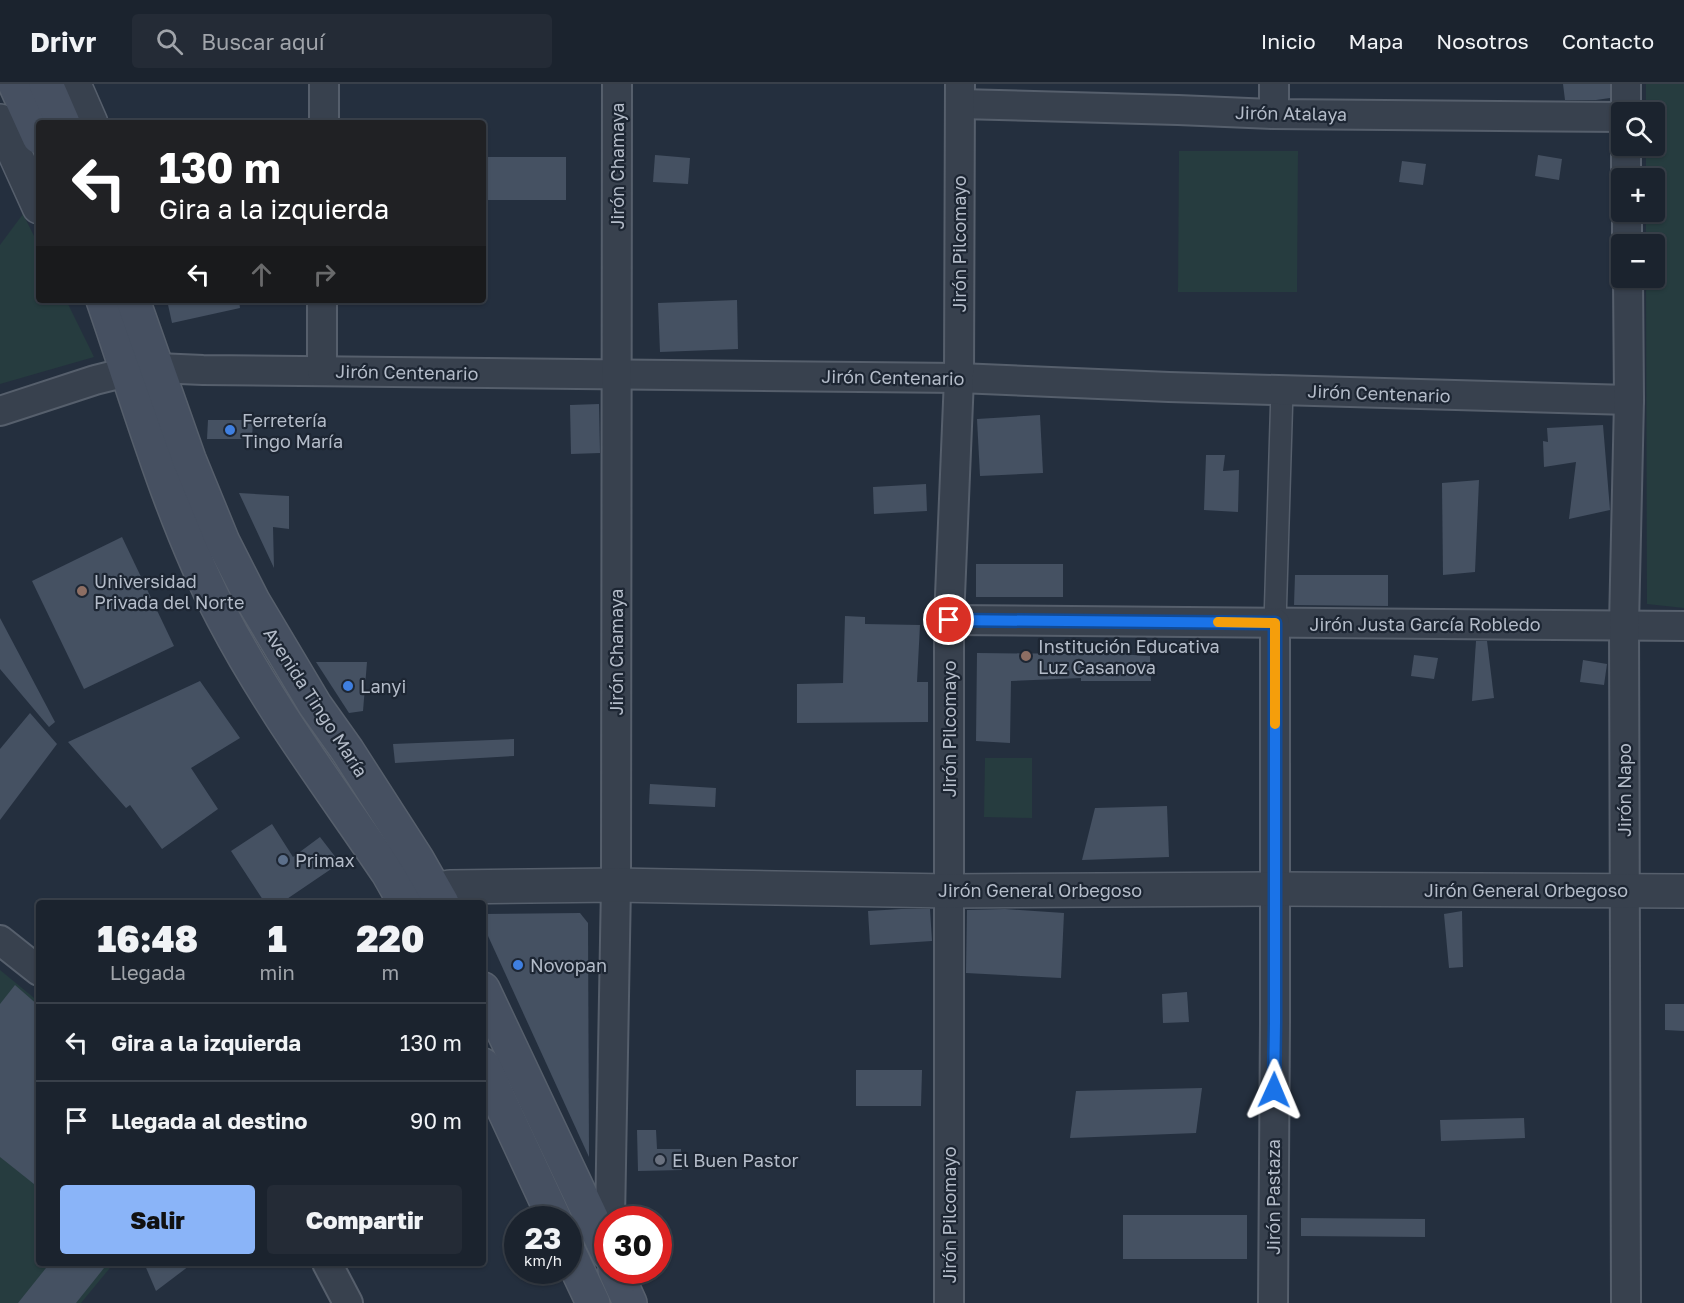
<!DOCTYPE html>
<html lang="es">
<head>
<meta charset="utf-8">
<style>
	:root { --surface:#1b232e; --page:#242b36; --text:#f1f3f6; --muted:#a0a4aa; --line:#39404a; --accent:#8ab4f8 }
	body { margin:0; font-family:"Golos Text",sans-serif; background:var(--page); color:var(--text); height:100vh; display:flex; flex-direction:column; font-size:22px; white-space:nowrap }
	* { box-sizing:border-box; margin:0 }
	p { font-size:20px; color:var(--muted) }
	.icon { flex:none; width:33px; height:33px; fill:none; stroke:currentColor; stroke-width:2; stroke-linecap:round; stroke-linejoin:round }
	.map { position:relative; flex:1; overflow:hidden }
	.details { position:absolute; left:36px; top:816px; width:450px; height:366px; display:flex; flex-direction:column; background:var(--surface); border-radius:6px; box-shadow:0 2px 4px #0004,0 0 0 2px var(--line) }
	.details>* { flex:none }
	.banner { position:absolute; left:36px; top:36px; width:450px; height:183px; border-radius:6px; box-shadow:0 2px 4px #0004,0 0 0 2px var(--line); background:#202124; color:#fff; overflow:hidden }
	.buttons { position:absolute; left:1611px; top:18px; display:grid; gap:12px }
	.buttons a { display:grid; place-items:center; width:54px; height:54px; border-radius:6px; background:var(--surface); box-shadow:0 2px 4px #0004,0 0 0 2px var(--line); font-size:30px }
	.speed { position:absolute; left:504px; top:1122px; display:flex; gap:12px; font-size:30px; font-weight:700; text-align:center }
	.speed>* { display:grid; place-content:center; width:78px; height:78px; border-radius:50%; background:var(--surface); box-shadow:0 2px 4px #0004,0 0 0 2px var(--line); line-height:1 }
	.speed small { font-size:15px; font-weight:400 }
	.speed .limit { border:9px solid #d22; background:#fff; color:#111 }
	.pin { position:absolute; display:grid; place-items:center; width:51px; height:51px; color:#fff; margin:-26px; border:3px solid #fff; border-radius:50%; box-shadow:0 2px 6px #0007 }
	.me { position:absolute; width:66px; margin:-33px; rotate:1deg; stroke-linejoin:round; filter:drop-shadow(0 0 4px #0008) }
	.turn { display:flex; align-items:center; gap:21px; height:126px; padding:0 24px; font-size:27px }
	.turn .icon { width:78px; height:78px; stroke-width:2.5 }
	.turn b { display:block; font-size:42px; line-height:51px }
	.lanes { display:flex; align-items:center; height:57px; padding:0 24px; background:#0003; justify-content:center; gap:30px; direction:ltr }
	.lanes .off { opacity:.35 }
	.eta { display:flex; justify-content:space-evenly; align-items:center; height:102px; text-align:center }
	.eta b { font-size:36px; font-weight:800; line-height:42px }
	.primary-button { display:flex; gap:12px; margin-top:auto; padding:12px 24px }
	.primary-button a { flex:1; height:69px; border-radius:6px; background:var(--accent); color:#111; font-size:24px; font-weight:800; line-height:69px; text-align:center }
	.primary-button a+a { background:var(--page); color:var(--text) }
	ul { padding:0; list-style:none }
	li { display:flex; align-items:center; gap:18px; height:78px; padding:0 24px; border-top:2px solid var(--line) }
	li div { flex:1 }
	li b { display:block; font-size:22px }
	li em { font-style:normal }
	header { display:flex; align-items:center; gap:36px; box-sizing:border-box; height:84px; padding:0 30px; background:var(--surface); border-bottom:2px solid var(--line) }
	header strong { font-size:28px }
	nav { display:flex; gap:33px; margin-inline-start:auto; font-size:21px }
	.search { width:420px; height:54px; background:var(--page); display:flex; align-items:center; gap:15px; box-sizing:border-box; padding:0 21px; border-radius:6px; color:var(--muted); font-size:22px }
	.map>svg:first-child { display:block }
	.green { fill:#263c3f }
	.building { fill:#455162 }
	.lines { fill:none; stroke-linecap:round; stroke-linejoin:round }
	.pedestrian-casing { stroke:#565f6c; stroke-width:24 }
	.minor-casing { stroke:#565f6c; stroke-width:32 }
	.tertiary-casing { stroke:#565f6c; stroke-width:36 }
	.secondary-casing { stroke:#565f6c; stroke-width:36 }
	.pedestrian { stroke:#38414e; stroke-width:21 }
	.minor { stroke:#38414e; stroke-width:28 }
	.tertiary { stroke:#38414e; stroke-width:33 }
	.secondary { stroke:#465061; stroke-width:33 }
	.route-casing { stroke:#114b97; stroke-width:15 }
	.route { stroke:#1a73e8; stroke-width:10 }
	.slow { stroke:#f59e0b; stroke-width:10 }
	.shop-dot { fill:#3f7fe0; stroke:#1d2633; stroke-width:2 }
	.education-dot { fill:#8d6e63; stroke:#1d2633; stroke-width:2 }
	.service-dot { fill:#5c6f8a; stroke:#1d2633; stroke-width:2 }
	.worship-dot { fill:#6b7280; stroke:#1d2633; stroke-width:2 }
	.labels { text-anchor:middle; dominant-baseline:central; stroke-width:4.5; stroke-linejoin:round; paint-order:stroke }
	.street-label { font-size:18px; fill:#b4bcc9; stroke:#1d2633 }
	.poi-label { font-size:18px; fill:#b4bcc9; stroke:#1d2633; text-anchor:start }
</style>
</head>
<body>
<header>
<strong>Drivr</strong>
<div class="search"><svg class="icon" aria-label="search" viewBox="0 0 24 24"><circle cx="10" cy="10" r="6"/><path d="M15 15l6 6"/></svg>Buscar aquí</div>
<nav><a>Inicio</a><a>Mapa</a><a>Nosotros</a><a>Contacto</a></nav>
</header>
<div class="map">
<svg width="1684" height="1219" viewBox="0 0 1684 1219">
	<rect width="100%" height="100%" fill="#242f3e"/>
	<g class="green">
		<path d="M1646 0H1684V524L1647 520 1646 194H1654V160H1646V128H1654V94H1646V62H1654V28H1646Z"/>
		<path d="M1179 67H1298L1297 208H1178Z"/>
		<path d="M23 130 39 162V216H66L94 273 0 300V161Z"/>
		<path d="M985 674H1032V734L984 733Z"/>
		<path d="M0 886 39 918V1179H114L81 1219H0Z"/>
	</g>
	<g class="building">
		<path d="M1563 0H1610V14L1596 16H1565Z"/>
		<path d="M655 71 690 74 688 100 653 98Z"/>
		<path d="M1538 71 1562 75 1559 96 1535 92Z"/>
		<rect x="483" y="73" width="83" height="43"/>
		<path d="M1402 77 1426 80 1423 101 1399 98Z"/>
		<path d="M167 216H239L240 224 172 239Z"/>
		<path d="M737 216 738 265 660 268 658 219Z"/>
		<path d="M599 320 600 369 571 370 570 321Z"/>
		<path d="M1040 331 1043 389 980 392 977 335Z"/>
		<path d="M208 336H253L252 355H207Z"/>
		<path d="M1603 341 1610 426 1569 435 1576 378 1544 383 1543 357 1548 358 1547 344Z"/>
		<path d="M1206 371H1225L1223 387 1239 386 1238 428 1204 426Z"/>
		<path d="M1479 396 1475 488 1443 491 1442 399Z"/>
		<path d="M926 400 927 427 874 430 873 403Z"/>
		<path d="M239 409 289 412V445L273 443 274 484Z"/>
		<path d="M122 453 174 562 84 605 32 497Z"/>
		<rect x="976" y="480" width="87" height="33"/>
		<path d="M1295 491H1388V522L1294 521Z"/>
		<path d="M845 532 865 533V540L920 541 917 598H928V638L797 639V600L843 599Z"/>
		<path d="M0 534 55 638 49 643 0 585Z"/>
		<path d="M1476 557H1487L1494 614 1472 617Z"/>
		<path d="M1085 568 1150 572 1151 597H1081V594L1011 597 1010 659 976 657 977 569 1085 570Z"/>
		<path d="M1414 571 1438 574 1434 595 1411 592Z"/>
		<path d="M1583 576 1607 580 1604 601 1580 598Z"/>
		<path d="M316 578H367L363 627 349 629Z"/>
		<path d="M200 597 240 654 191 684 218 725 162 765 130 721 126 724 68 658Z"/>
		<path d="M30 629 57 660 0 736V665Z"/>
		<path d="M514 655V672L395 679 393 660Z"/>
		<path d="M650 700 716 704 715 723 649 720Z"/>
		<path d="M1167 722 1169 773 1082 776 1095 724Z"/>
		<path d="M272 740 293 773 320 753 340 779 281 819H265L231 767Z"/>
		<path d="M901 825H930L932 857 870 861 868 827Z"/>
		<path d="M1005 825 1064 829 1061 894 966 889 967 826Z"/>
		<path d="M1462 827 1463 883 1449 884 1444 830Z"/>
		<path d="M580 829 588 839 589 1073 483 841V830Z"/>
		<path d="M15 901 39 922V1104L0 1073V920Z"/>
		<path d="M1187 908 1189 938 1163 939 1162 910Z"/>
		<path d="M1665 920H1684V947L1665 946Z"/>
		<path d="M856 986H922L921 1022H856Z"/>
		<path d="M1202 1004 1196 1049 1070 1054 1076 1007Z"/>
		<path d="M1524 1034 1525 1054 1441 1057 1440 1036Z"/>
		<path d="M637 1046H656L657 1065H681L682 1086 638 1087Z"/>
		<rect x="1123" y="1131" width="124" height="44"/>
		<path d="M1301 1134 1425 1135V1153L1301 1152Z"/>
		<path d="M50 1179H108L76 1219H18Z"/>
		<path d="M144 1179H193L156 1207Z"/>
	</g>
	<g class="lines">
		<defs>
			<path id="pedestrian" d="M1275 539 1282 306"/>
			<g id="minor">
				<path d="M960 20 1178 26 1274 30 1622 33"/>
				<path d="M1626 28V0"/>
				<path d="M1274 30V0"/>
				<path d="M324 39V0"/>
				<path d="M1626 62V94"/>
				<path d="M1627 128V160"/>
				<path d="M157 284 203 286 959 294 1169 303 1629 316"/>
				<path d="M322 287V216"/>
				<path d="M0 327 95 296 127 288"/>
				<path d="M949 536 1684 542"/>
				<path d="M0 856 39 887"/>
				<path d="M610 1136 616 801 617 0"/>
				<path d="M327 1179 348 1219"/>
				<path d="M949 1219V536L959 294 960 0"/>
				<path d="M1273 1219 1275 939V539"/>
				<path d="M1626 1219 1624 541 1629 316 1628 194"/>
			</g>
			<g id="tertiary">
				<path d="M74 0 91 39"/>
				<path d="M0 37 39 123"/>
				<path d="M410 815 435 806 450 803 616 801 949 807 1275 805 1684 807"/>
			</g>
			<g id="secondary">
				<path d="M15 0 39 53"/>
				<path d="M46 0 63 39"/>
				<path d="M103 216C140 323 171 434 223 534 270 624 332 706 388 789L405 819"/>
				<path d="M133 216 189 375 223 458 253 517 315 621 347 666 417 775 442 819"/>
				<path d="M483 905 608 1169"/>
				<path d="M483 981 555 1136"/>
				<path d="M568 1166 593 1219"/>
				<path d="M615 1186 630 1219"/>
			</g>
		</defs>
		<use href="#pedestrian" class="pedestrian-casing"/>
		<use href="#minor" class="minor-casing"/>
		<use href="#tertiary" class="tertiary-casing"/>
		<use href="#secondary" class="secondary-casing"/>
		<use href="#pedestrian" class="pedestrian"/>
		<use href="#minor" class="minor"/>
		<use href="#tertiary" class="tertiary"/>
		<use href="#secondary" class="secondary"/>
	</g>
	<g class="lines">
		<defs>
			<path id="route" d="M949 536 1275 539V939L1274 1006"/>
		</defs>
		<use href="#route" class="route-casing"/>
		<use href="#route" class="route"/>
		<path class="slow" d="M1218 538 1275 539V640"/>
	</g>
	<g class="shop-dot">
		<circle cx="230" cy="346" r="6"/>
		<circle cx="348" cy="602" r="6"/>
		<circle cx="518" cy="881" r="6"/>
	</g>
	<g class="education-dot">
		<circle cx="82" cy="507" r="6"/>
		<circle cx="1026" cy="572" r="6"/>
	</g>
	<circle class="service-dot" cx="283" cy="776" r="6"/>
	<circle class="worship-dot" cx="660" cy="1076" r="6"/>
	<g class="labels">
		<g class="street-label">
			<text transform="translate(1291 29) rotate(1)">Jirón Atalaya</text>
			<text transform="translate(617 82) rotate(-90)">Jirón Chamaya</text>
			<text transform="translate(959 160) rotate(-90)">Jirón Pilcomayo</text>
			<text transform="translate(407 288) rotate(1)">Jirón Centenario</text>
			<text transform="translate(893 293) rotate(1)">Jirón Centenario</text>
			<text transform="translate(1379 309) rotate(2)">Jirón Centenario</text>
			<text x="1425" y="540">Jirón Justa García Robledo</text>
			<text transform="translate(616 568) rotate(-90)">Jirón Chamaya</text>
			<text transform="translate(316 618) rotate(57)">Avenida Tingo María</text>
			<text transform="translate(949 645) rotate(-90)">Jirón Pilcomayo</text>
			<text transform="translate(1624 706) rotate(-90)">Jirón Napo</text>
			<text x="1040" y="806">Jirón General Orbegoso</text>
			<text x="1526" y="806">Jirón General Orbegoso</text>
			<text transform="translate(1273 1113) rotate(-90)">Jirón Pastaza</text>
			<text transform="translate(949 1131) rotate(-90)">Jirón Pilcomayo</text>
		</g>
		<g class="poi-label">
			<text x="242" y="336">Ferretería<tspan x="242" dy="21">Tingo María</tspan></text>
			<text x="94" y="497">Universidad<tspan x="94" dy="21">Privada del Norte</tspan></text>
			<text x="1038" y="562">Institución Educativa<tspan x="1038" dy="21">Luz Casanova</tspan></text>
			<text x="360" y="602">Lanyi</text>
			<text x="295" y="776">Primax</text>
			<text x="530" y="881">Novopan</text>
			<text x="672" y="1076">El Buen Pastor</text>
		</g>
	</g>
</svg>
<div class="buttons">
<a><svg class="icon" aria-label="search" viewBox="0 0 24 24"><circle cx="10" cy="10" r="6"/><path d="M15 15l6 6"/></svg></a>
<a>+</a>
<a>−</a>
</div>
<div class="speed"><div>23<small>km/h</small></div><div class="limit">30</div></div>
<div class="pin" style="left:949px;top:536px;background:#d93025"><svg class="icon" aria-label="arrive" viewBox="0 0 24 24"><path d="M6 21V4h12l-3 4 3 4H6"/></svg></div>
<svg class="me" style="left:1274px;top:1006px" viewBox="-20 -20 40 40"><path d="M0-17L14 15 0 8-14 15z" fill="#1a73e8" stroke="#fff" stroke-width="4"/></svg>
<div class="banner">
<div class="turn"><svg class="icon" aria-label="left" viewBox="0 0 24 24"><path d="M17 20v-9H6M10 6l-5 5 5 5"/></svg><div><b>130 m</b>Gira a la izquierda</div></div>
<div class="lanes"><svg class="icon" aria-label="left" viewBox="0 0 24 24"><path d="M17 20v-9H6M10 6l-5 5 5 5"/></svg><svg class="icon off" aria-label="ahead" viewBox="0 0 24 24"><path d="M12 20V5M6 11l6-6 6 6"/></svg><svg class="icon off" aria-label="right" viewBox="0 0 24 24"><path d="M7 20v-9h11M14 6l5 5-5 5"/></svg></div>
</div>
<section class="details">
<div class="eta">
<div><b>16:48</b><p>Llegada</p></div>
<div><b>1</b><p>min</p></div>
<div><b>220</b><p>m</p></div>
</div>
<ul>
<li><svg class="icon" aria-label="left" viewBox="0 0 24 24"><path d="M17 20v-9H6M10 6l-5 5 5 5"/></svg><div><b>Gira a la izquierda</b></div><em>130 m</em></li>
<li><svg class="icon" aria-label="arrive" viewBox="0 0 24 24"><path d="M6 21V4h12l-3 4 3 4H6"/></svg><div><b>Llegada al destino</b></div><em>90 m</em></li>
</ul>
<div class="primary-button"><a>Salir</a><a>Compartir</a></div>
</section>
</div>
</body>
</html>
